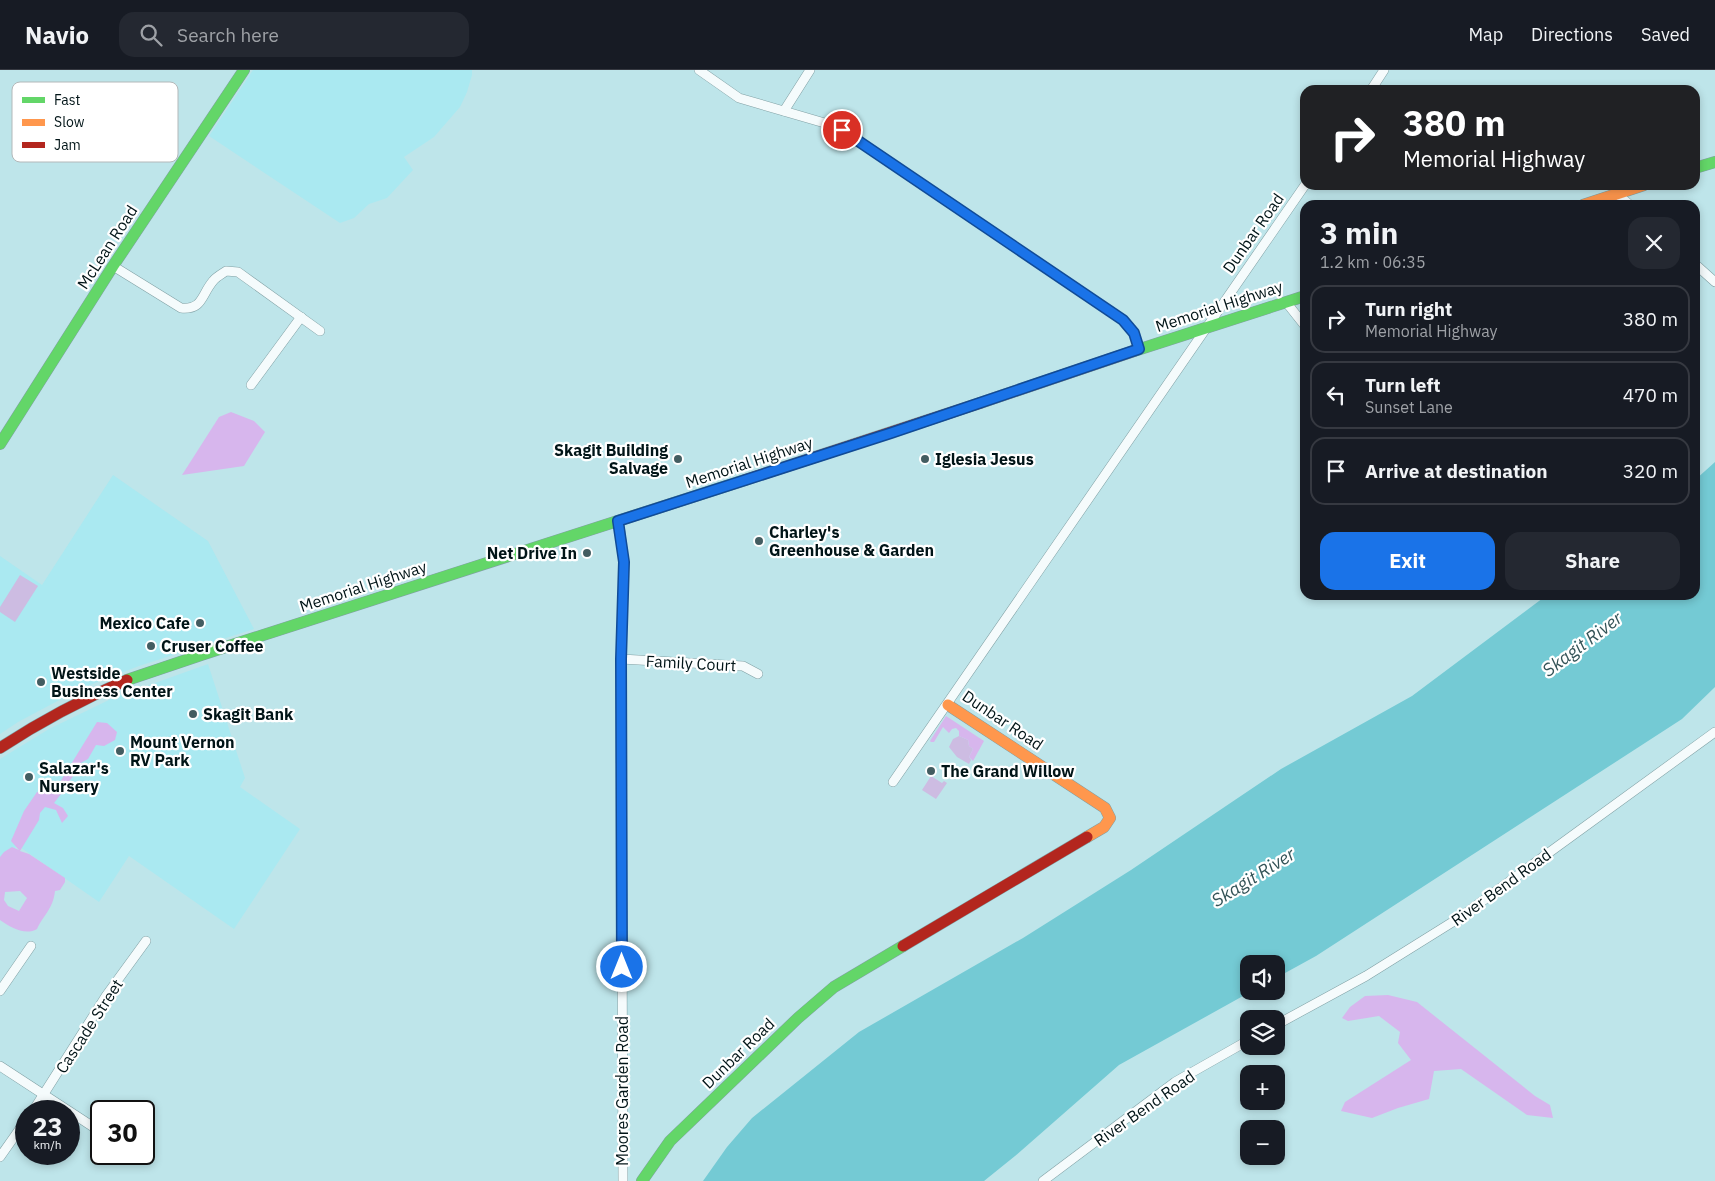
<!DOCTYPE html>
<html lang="en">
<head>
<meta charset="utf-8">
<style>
	:root { --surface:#171b24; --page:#242831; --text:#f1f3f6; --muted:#9ea1a6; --line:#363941; --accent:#1a73e8 }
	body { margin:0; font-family:"IBM Plex Sans",sans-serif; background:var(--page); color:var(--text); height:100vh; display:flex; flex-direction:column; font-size:19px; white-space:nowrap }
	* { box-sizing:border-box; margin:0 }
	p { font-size:16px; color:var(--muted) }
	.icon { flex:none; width:28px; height:28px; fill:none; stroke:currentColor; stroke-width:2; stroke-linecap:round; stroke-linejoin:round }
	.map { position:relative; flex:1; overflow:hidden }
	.sheet { position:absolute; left:1300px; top:130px; width:400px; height:400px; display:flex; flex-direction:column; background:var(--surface); border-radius:15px; box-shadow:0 2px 8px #0003 }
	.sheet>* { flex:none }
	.hud { position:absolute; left:1300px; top:15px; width:400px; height:105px; border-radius:15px; box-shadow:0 2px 8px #0003; background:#202124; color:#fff; overflow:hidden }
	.controls { position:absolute; left:1240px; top:885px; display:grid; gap:10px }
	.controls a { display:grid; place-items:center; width:45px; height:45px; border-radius:10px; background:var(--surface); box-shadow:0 2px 8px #0003; font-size:25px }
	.speed { position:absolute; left:15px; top:1030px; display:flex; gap:10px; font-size:25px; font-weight:700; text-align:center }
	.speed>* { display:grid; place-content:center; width:65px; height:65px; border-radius:50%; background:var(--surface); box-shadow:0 2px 8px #0003; line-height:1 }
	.speed small { font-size:12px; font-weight:400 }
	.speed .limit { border:2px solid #111; border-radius:8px; background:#fff; color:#111 }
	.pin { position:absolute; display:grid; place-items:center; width:42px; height:42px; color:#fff; margin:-21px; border:2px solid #fff; border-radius:50%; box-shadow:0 1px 5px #0007 }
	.me { position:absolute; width:55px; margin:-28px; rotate:0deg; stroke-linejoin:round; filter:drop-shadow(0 0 4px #0008) }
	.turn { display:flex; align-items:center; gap:18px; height:105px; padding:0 20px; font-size:22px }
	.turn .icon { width:65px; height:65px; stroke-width:2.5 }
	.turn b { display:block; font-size:35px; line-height:42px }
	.round { display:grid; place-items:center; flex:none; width:52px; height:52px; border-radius:15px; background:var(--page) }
	.overview { display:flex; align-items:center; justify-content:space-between; height:85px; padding:0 20px }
	h1 { font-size:30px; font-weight:700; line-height:38px }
	.primary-button { display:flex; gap:10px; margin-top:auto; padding:10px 20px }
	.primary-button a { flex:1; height:58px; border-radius:15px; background:var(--accent); color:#fff; font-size:20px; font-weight:700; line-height:58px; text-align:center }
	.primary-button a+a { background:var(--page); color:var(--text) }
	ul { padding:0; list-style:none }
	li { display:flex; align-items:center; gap:15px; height:68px; margin:0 10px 8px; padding:0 10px; border:2px solid var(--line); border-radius:15px }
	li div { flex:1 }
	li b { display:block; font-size:19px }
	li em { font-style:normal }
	header { display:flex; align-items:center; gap:30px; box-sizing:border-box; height:70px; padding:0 25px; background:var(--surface); border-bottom:1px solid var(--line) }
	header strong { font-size:24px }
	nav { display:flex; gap:28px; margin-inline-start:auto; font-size:18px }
	.search { width:350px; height:45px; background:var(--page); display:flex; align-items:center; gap:12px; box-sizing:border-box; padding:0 18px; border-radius:15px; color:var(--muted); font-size:19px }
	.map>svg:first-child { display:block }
	.built { fill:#aae9f1 }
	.green { fill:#cdbce2 }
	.forest { fill:#d7b6ed; fill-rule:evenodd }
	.water { fill:#74cad4 }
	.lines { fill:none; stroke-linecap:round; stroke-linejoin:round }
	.street-casing { stroke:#80a0a4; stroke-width:10 }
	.fast-casing { stroke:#80a0a4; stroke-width:12 }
	.slow-casing { stroke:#80a0a4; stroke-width:12 }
	.jam-casing { stroke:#80a0a4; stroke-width:12 }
	.street { stroke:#f5fbfc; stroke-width:9 }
	.fast { stroke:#63d668; stroke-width:11 }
	.slow { stroke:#ff974d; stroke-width:11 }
	.jam { stroke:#b3261e; stroke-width:11 }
	.route-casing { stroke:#114b97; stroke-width:12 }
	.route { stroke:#1a73e8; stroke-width:9 }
	.poi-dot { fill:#435d61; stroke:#fff; stroke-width:2 }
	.labels { text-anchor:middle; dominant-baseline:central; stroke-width:4.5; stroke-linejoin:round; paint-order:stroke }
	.street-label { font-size:16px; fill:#011417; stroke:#fff }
	.poi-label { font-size:16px; font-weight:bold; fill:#011417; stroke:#fff; text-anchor:start }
	.water-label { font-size:18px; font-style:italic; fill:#335357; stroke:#fff }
	.key { fill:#fff; stroke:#b3b8b9; stroke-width:1 }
	.key-label { font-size:14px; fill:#011417 }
</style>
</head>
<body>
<header>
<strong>Navio</strong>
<div class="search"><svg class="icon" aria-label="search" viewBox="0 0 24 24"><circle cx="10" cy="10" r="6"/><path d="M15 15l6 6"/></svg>Search here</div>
<nav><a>Map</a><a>Directions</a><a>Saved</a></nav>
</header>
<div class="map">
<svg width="1715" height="1111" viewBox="0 0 1715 1111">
	<rect width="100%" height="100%" fill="#bee5ea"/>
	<g class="built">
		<path d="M253 0H472V5L467 22 460 37 434 67 404 87 413 100 387 128 369 134 354 148 340 153 209 66Z"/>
		<path d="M113 405 208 471 254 559 139 596 82 618 18 652 0 664V486L42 515Z"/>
		<path d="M208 594 245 708 240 717 300 759 234 859 129 786 99 832 17 775 0 799V689L49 659 113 628Z"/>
	</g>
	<g class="green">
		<path d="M20 505 38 516 15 552 0 542V537Z"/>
		<path d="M959 666 968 670 969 676 973 679 969 687 971 690 969 694 957 687 949 677 953 669Z"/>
		<path d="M931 706 942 713 944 711 947 713 936 729 922 720Z"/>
	</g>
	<g class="forest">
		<path d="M231 342 254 351 265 362 244 396 182 405 219 347Z"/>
		<path d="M946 646 984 671 973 691 969 687 973 679 969 676 968 670 959 666V661L956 658 952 659 949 663 943 657 934 672H931L930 671Z"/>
		<path d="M97 652 107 653 117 662 115 670 104 676 96 675 88 689 75 696 74 705 68 713 64 714 65 719 54 733 63 738 68 746 62 753 56 740 45 737 40 743 39 750 20 781 29 784 65 808V812L60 820 55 821C53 839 44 844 37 859 25 866 10 857 0 850V787L4 782 12 777 19 780 11 771 24 741 37 722 57 717ZM20 821 27 828 19 841 8 836 4 830 5 822Z"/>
		<path d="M1388 925 1417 932 1535 1026 1550 1035 1553 1048 1527 1045 1461 999 1434 1001 1429 1029 1398 1038 1372 1048 1341 1041 1345 1032 1411 990 1398 973 1400 962 1379 946 1348 951 1342 948 1350 937 1365 926Z"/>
	</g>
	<path class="water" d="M1715 392V617L1682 649 1316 886 1276 908V894H1249V921H1252L1119 995 1015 1086 984 1111H703L727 1077 752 1048 859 962 1023 868 1131 800 1281 699 1412 626 1547 525H1695V410Z"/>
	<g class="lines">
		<defs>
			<g id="street">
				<path d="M699 0 739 28 828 54 842 60 1123 250 1134 263 1139 279"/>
				<path d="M1371 20 1384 0"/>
				<path d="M784 41 810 0"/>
				<path d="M1617 124 1630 135"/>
				<path d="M1695 194 1715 212"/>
				<path d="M113 196 181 238C203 240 201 225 213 211 216 207 222 204 226 201L238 202 320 261"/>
				<path d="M1286 232 1305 256"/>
				<path d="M251 315 301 247"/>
				<path d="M619 451 624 492 621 589 623 1111"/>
				<path d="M621 589 743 596 758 604"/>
				<path d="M893 712 1305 115"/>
				<path d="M0 921 31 876"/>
				<path d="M1276 955 1366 906 1459 848 1715 662"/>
				<path d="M0 996 101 1062"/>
				<path d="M33 1041 106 926 146 871"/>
				<path d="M0 1087 26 1050"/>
				<path d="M1043 1111 1175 1012 1249 970"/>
			</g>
			<g id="fast">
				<path d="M1695 98 1715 92"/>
				<path d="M1134 281 1305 226"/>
				<path d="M0 374 113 196 244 0"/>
				<path d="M127 610 201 585 745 410"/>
				<path d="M642 1111 670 1071 798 948 834 917 903 876"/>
			</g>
			<g id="slow">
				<path d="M1583 135 1644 115"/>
				<path d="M980 333 1134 281"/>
				<path d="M948 635 1105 738 1110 748 1104 757 1087 767"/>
			</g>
			<g id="jam">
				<path d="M745 410 980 333"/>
				<path d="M0 678C41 651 83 629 127 610"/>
				<path d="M903 876 1087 767"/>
			</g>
		</defs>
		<use href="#street" class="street-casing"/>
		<use href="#fast" class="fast-casing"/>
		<use href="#slow" class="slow-casing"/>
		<use href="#jam" class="jam-casing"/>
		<use href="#street" class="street"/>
		<use href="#fast" class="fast"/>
		<use href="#slow" class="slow"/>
		<use href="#jam" class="jam"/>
	</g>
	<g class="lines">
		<defs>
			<path id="route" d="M622 897 621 589 624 492 618 451 891 363 1139 279 1134 263 1123 250 842 60"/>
		</defs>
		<use href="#route" class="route-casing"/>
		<use href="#route" class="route"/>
	</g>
	<g class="poi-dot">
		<circle cx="678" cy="389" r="5"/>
		<circle cx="925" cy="389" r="5"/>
		<circle cx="759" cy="471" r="5"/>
		<circle cx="587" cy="483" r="5"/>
		<circle cx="200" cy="553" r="5"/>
		<circle cx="151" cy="576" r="5"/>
		<circle cx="41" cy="612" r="5"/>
		<circle cx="193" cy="644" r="5"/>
		<circle cx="120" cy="681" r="5"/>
		<circle cx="931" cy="701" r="5"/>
		<circle cx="29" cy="707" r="5"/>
	</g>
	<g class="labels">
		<g class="street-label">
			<text transform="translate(1253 163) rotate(-55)">Dunbar Road</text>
			<text transform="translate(107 177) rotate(-57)">McLean Road</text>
			<text transform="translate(1219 236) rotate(-18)">Memorial Highway</text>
			<text transform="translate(749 392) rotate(-18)">Memorial Highway</text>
			<text transform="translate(363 516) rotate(-18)">Memorial Highway</text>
			<text transform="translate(691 593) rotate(3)">Family Court</text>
			<text transform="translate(1003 650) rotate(34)">Dunbar Road</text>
			<text transform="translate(1501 817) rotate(-36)">River Bend Road</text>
			<text transform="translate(89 956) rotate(-57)">Cascade Street</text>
			<text transform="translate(738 983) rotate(-44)">Dunbar Road</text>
			<text transform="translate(622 1021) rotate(-90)">Moores Garden Road</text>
			<text transform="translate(1144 1038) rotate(-35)">River Bend Road</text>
		</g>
		<g class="poi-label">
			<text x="668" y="380" text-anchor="end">Skagit Building<tspan x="668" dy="18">Salvage</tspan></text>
			<text x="935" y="389">Iglesia Jesus</text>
			<text x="769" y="462">Charley's<tspan x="769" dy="18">Greenhouse &amp; Garden</tspan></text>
			<text x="577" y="483" text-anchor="end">Net Drive In</text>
			<text x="190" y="553" text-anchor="end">Mexico Cafe</text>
			<text x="161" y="576">Cruser Coffee</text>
			<text x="51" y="603">Westside<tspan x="51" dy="18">Business Center</tspan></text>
			<text x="203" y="644">Skagit Bank</text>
			<text x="130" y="672">Mount Vernon<tspan x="130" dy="18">RV Park</tspan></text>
			<text x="39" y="698">Salazar's<tspan x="39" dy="18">Nursery</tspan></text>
			<text x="941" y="701">The Grand Willow</text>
		</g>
		<g class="water-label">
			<text transform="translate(1582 574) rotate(-37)">Skagit River</text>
			<text transform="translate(1253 807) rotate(-32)">Skagit River</text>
		</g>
	</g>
	<rect x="12" y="12" width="166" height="80" rx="8" class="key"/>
	<rect x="22" y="27" width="23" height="6" fill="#63d668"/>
	<rect x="22" y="49" width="23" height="7" fill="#ff974d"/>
	<rect x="22" y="72" width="23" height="6" fill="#b3261e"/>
	<g class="key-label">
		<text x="54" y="35">Fast</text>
		<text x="54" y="57">Slow</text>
		<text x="54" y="80">Jam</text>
	</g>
</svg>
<div class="controls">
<a><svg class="icon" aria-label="sound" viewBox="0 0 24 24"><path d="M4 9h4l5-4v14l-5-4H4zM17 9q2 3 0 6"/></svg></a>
<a><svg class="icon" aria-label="layers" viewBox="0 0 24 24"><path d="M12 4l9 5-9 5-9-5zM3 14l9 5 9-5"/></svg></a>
<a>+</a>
<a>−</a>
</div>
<div class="speed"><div>23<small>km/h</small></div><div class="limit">30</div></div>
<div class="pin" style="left:842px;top:60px;background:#d93025"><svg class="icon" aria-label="arrive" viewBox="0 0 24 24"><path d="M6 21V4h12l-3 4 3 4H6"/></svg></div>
<svg class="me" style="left:622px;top:897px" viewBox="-20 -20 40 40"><circle r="17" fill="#1a73e8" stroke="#fff" stroke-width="3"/><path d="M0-11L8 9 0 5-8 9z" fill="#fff"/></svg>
<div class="hud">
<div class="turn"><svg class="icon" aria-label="right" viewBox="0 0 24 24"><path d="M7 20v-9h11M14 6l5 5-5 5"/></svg><div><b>380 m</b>Memorial Highway</div></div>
</div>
<section class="sheet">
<div class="overview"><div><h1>3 min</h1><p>1.2 km · 06:35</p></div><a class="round"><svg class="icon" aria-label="close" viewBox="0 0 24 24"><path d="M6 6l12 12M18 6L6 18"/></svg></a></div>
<ul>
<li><svg class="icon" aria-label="right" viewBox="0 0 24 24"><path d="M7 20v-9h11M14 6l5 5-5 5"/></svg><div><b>Turn right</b><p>Memorial Highway</p></div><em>380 m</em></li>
<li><svg class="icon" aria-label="left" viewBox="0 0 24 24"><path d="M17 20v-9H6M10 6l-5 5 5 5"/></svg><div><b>Turn left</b><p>Sunset Lane</p></div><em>470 m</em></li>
<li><svg class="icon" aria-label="arrive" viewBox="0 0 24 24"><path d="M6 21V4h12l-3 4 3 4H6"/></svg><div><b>Arrive at destination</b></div><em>320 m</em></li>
</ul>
<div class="primary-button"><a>Exit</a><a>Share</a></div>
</section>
</div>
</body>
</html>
